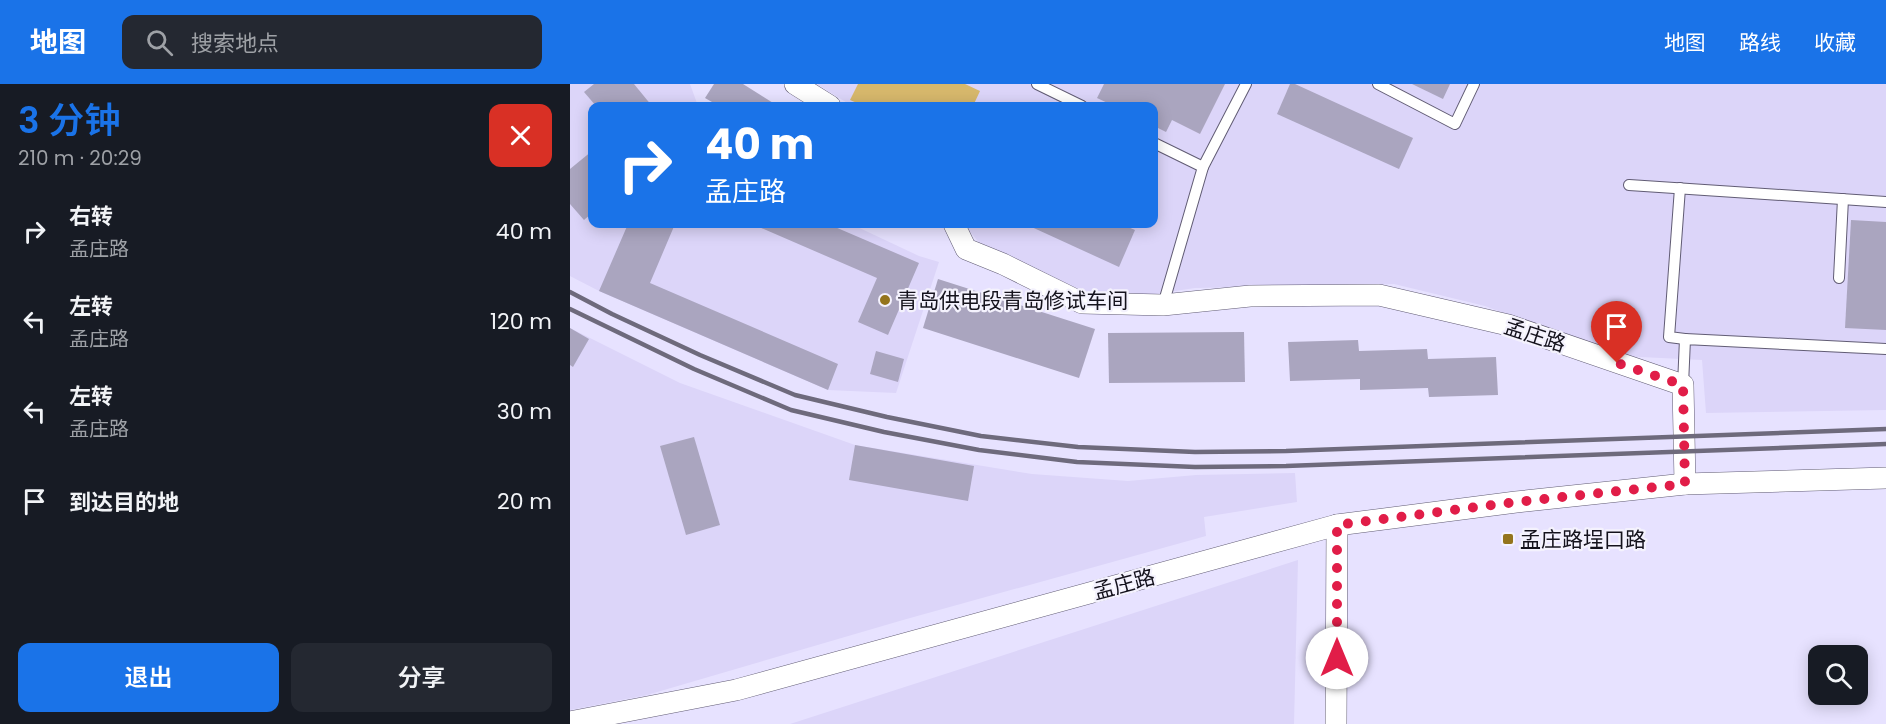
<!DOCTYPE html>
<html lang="zh">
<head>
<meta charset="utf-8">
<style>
	:root { --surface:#171b24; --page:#242831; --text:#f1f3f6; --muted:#9ea1a6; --accent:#1a73e8 }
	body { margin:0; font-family:Poppins,"Noto Sans SC",sans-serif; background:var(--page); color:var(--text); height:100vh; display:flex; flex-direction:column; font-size:22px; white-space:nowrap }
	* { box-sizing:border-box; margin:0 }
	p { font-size:20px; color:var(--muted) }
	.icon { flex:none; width:33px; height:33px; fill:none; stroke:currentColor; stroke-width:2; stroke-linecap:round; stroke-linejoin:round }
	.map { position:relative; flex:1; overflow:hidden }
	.sheet { display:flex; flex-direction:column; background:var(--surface); width:570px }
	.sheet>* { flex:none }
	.top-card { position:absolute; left:18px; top:18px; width:570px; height:126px; border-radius:12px; box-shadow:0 3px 15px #0003; background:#1a73e8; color:#fff; overflow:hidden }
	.tools { position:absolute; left:1238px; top:561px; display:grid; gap:12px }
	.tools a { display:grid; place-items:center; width:60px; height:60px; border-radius:12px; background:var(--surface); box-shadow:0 3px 15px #0003; font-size:30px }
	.pin { position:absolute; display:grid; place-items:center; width:51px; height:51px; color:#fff; margin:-62px -26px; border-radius:50% 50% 50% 0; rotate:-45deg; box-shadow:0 0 6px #0007 }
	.pin .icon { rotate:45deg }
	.me { position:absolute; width:66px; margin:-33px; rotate:0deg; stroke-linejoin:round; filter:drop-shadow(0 0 4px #0008) }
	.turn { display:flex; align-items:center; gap:21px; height:126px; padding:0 18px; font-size:27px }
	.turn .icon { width:78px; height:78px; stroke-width:2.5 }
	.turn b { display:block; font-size:42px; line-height:51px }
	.round { display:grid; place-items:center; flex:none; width:63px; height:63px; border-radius:12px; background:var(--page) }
	.summary { display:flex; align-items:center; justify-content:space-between; height:102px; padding:0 18px }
	h1 { font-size:36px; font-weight:600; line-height:45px; color:var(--accent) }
	.button { display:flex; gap:12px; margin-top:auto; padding:12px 18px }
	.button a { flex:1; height:69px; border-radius:12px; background:var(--accent); color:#fff; font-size:24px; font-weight:600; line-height:69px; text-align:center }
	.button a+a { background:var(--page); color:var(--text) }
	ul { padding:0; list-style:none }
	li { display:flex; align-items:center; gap:18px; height:90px; padding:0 18px }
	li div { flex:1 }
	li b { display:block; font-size:22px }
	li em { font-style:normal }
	header { display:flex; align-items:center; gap:36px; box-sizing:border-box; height:84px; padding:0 30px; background:var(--accent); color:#fff }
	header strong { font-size:28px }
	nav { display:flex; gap:33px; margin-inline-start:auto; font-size:21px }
	.search { width:420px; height:54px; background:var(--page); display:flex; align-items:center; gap:15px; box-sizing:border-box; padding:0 21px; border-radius:12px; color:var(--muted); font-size:22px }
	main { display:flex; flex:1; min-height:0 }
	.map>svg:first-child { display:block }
	.built { fill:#dcd5f9 }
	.green { fill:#d7b86c }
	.building { fill:#aaa5bf }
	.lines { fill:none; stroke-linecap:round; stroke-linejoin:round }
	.lane-casing { stroke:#615c74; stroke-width:12 }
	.street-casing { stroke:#615c74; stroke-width:22 }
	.lane { stroke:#fff; stroke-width:10 }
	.street { stroke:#fff; stroke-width:21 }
	.rail { stroke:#6e6a7c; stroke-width:4.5 }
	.route { stroke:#e11d48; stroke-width:10; stroke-dasharray:0 18 }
	.poi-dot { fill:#94741c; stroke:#f4f2fd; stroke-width:2 }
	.labels { text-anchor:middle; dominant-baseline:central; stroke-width:4.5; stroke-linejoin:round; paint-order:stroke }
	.poi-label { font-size:21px; fill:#14121c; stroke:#f4f2fd; text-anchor:start }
	.street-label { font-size:21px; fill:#14121c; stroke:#f4f2fd }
</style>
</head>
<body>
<header>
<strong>地图</strong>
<div class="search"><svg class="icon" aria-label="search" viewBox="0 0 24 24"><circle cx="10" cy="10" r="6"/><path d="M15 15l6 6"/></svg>搜索地点</div>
<nav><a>地图</a><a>路线</a><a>收藏</a></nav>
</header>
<main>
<section class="sheet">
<div class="summary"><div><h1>3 分钟</h1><p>210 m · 20:29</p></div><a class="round" style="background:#d93025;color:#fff"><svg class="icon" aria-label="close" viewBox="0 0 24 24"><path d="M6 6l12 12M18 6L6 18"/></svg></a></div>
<ul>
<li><svg class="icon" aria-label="right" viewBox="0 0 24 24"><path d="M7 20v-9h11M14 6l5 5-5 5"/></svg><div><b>右转</b><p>孟庄路</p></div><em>40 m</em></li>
<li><svg class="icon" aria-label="left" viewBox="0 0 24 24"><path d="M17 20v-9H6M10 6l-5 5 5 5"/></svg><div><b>左转</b><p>孟庄路</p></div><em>120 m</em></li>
<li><svg class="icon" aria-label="left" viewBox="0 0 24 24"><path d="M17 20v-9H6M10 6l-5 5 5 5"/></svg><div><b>左转</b><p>孟庄路</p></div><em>30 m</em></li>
<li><svg class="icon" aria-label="arrive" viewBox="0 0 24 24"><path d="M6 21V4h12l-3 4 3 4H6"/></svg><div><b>到达目的地</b></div><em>20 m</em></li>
</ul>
<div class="button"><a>退出</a><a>分享</a></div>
</section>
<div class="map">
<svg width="1316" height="640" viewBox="0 0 1316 640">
	<rect width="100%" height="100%" fill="#e7e2ff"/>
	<g class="built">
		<path d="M0 0H120L128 22H22V140H281L349 172 369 178 326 309 258 306 29 207 0 192Z"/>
		<path d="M247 0H1316V326L1136 329 1132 276 1050 272 915 222 824 200 625 204 572 212H527L415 166 394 140H584V22H282Z"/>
		<path d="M0 244 110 299 285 361 462 390 558 397 626 391 725 389 727 418 634 433 636 452 333 536 77 611 0 626Z"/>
		<path d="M728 476 724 640H220Z"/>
	</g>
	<path class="green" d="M288 0H395L410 7 403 22H294L280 16Z"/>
	<g class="building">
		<path d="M24 0H64L82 22H26L14 8Z"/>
		<path d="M144 0H173L208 22H149L135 14Z"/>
		<path d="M534 0H655L630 50 602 36 596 48 584 42V22H544L527 14Z"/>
		<path d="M720 0H725L843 54 829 85 707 30Z"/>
		<path d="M842 0H880L873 15Z"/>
		<path d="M22 67V129L14 136 0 120V85Z"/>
		<path d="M1281 136 1316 138V246L1275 244Z"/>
		<path d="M58 140H105L80 199 268 280 258 306 29 207Z"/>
		<path d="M182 140H258L349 179 318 251 288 238 307 194Z"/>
		<path d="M455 140H551L565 146 549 183Z"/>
		<path d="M368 195 525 245 509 294 353 244Z"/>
		<path d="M0 244 19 255 3 283 0 281Z"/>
		<path d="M674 248 675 298 539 299 538 249Z"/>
		<path d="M788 256 789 267 857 265 858 275 926 273 928 311 859 313 858 304 790 306V295L720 297 718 258Z"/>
		<path d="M306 267 334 275 328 298 300 290Z"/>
		<path d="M124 353 150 441 116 451 90 362Z"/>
		<path d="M285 361 404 382 398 417 279 396Z"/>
	</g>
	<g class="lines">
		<defs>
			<g id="lane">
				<path d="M467 0 512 22"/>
				<path d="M808 0 885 40 904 0"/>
				<path d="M584 59 633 83 676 0"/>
				<path d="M1059 101 1316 118"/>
				<path d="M1110 104 1099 253 1115 255"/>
				<path d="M1269 194 1273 115"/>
				<path d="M593 221 633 83"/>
				<path d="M1113 301 1115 255 1316 265"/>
			</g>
			<g id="street">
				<path d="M225 0 260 22"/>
				<path d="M384 140 396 165 433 180 512 219 593 221 680 212 809 211 938 241 1113 301 1115 400"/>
				<path d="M0 638 166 606 767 441 946 418 1115 400 1316 394"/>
				<path d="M766 640 767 441"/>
			</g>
		</defs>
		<use href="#lane" class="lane-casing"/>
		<use href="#street" class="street-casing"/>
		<use href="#lane" class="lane"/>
		<use href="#street" class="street"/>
		<g class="rail">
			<path d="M0 208 42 230 130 271 225 311 317 333 411 352 508 363 625 368 716 367 1316 345"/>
			<path d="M0 225 124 285 221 326 314 348 409 366 507 378 625 383 716 382 1316 360"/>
		</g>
	</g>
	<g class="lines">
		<path class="route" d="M767 574V441L946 418 1115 400 1113 301 1047 279"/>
	</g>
	<g class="poi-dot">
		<circle cx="315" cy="216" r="6"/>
		<rect x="932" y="449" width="12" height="12" rx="3"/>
	</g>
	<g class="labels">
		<g class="poi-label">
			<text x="327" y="216">青岛供电段青岛修试车间</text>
			<text x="950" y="455">孟庄路埕口路</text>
		</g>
		<g class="street-label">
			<text transform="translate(965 251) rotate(18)">孟庄路</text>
			<text transform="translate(554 500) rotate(-15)">孟庄路</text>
		</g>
	</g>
</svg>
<div class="tools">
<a><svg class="icon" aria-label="search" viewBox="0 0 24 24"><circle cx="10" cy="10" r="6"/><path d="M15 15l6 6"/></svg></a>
</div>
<div class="pin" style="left:1047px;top:279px;background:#d93025"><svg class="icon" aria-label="arrive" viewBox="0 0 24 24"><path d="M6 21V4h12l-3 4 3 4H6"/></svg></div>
<svg class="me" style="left:767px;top:574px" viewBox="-20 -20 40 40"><circle r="19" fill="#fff"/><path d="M0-13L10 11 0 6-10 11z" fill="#e11d48"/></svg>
<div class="top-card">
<div class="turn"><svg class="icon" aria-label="right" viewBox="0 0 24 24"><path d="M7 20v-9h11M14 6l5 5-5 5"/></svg><div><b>40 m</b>孟庄路</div></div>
</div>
</div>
</main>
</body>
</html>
